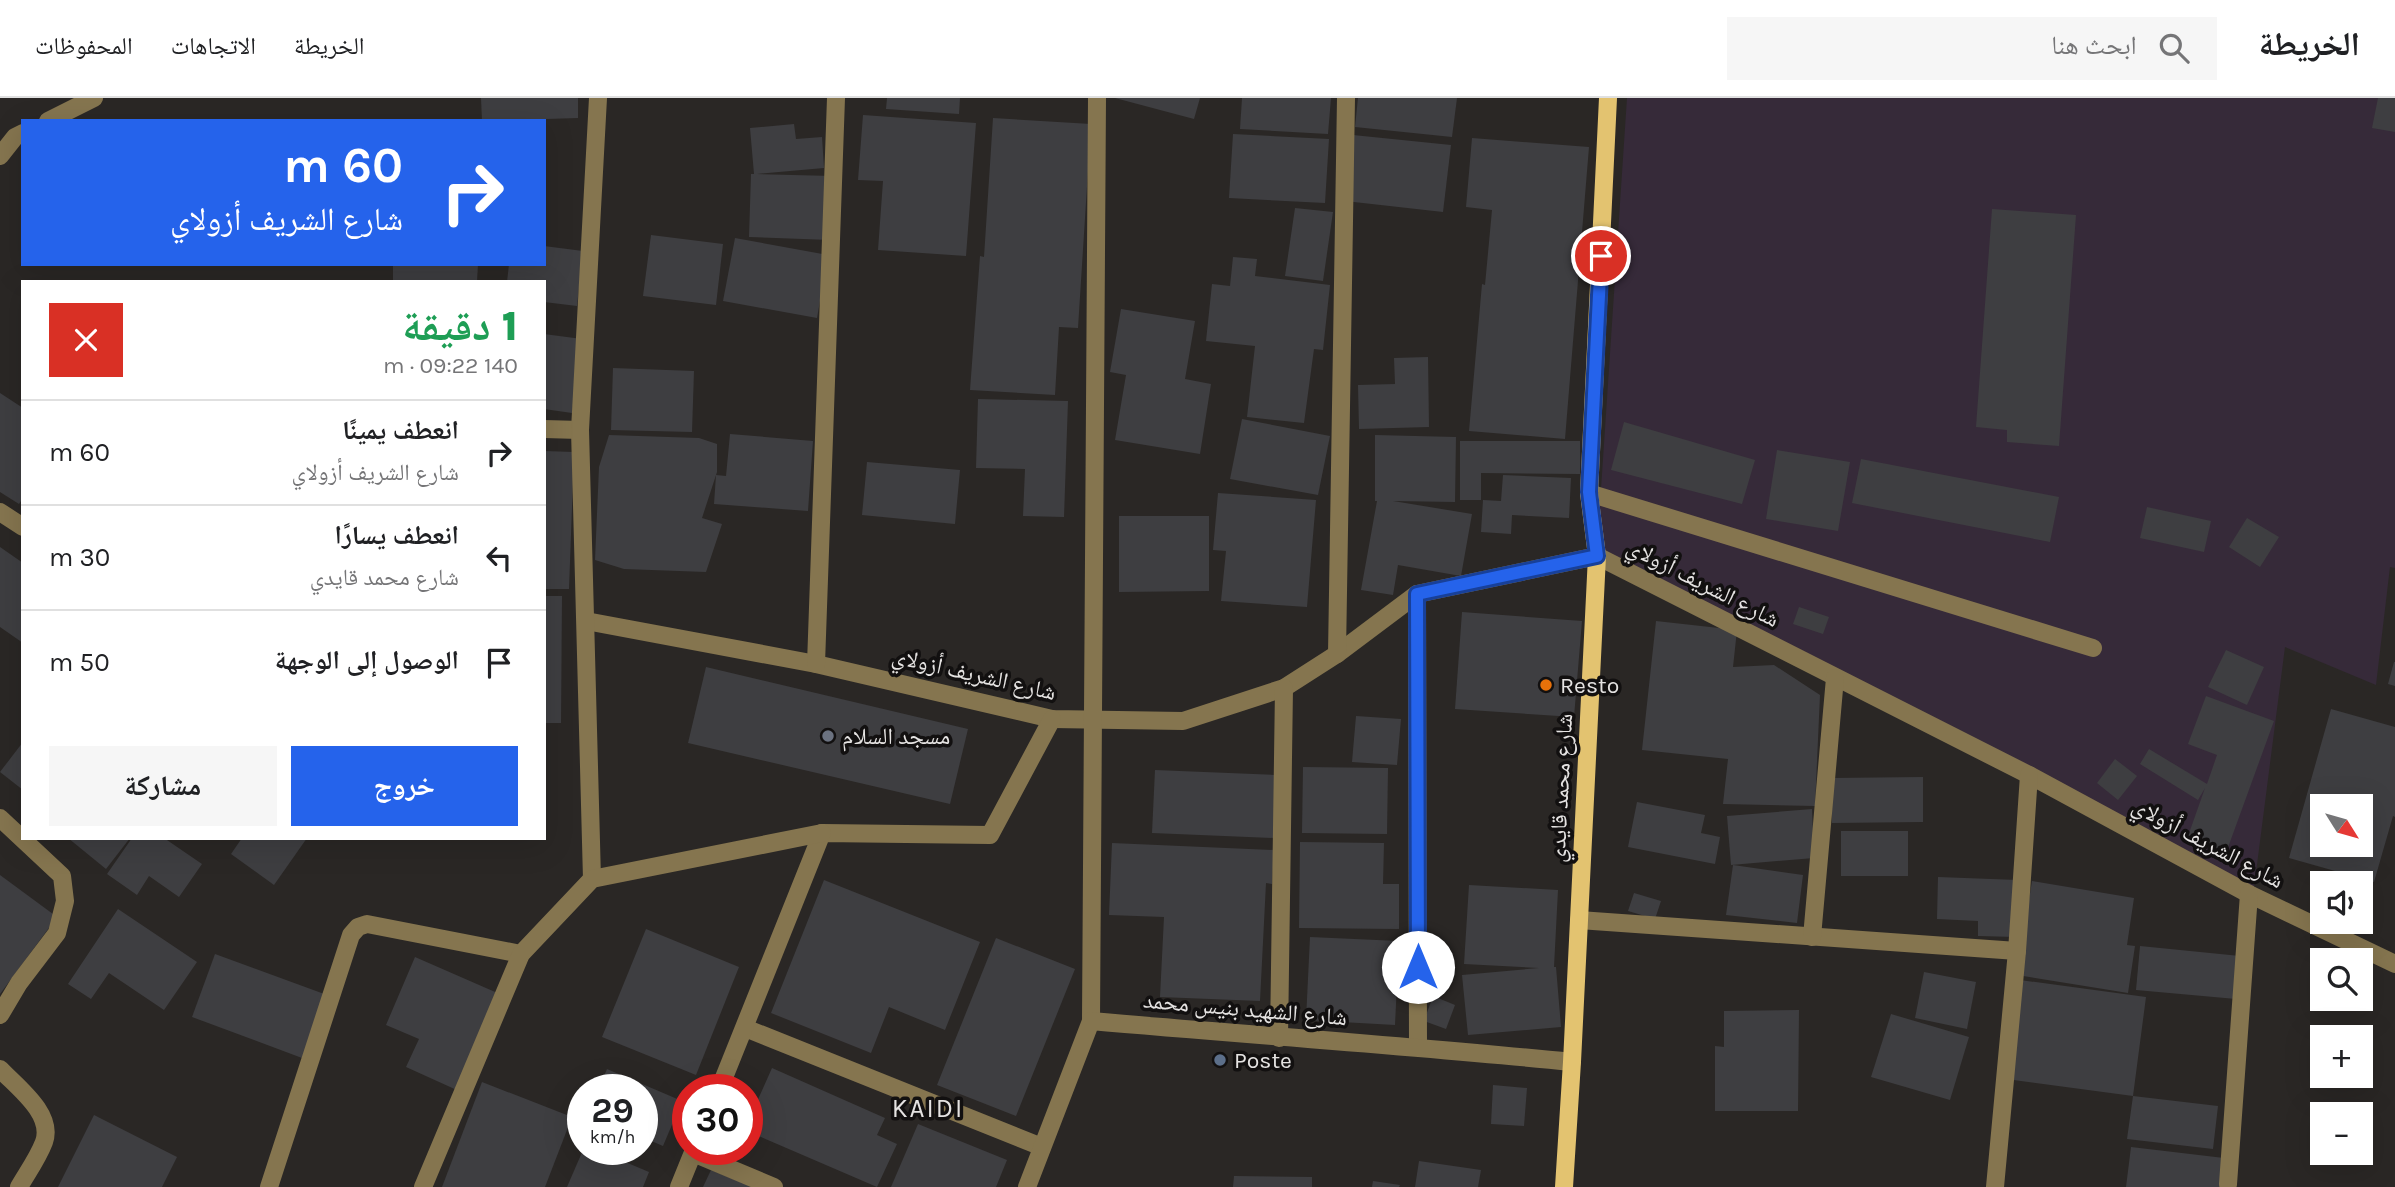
<!DOCTYPE html>
<html lang="ar">
<head>
<meta charset="utf-8">
<style>
	:root { --surface:#fff; --page:#f6f6f6; --text:#202124; --muted:#757577; --line:#e0e0e0; --accent:#2563eb }
	body { margin:0; font-family:Karla,"Noto Naskh Arabic",sans-serif; background:var(--page); color:var(--text); direction:rtl; height:100vh; display:flex; flex-direction:column; font-size:26px; white-space:nowrap }
	* { box-sizing:border-box; margin:0 }
	p { font-size:23px; color:var(--muted) }
	.icon { flex:none; width:38px; height:38px; fill:none; stroke:currentColor; stroke-width:2; stroke-linecap:round; stroke-linejoin:round }
	.map { position:relative; flex:1; overflow:hidden; direction:ltr }
	.sheet { position:absolute; left:21px; top:182px; width:525px; height:560px; display:flex; flex-direction:column; background:var(--surface); border-radius:0px; box-shadow:0 7px 28px #0002; direction:rtl }
	.sheet>* { flex:none }
	.hud { position:absolute; left:21px; top:21px; width:525px; height:147px; border-radius:0px; box-shadow:0 7px 28px #0002; direction:rtl; background:#2563eb; color:#fff; overflow:hidden }
	.needle { width:46px; rotate:127deg }
	.fabs { position:absolute; left:2310px; top:696px; display:grid; gap:14px }
	.fabs a { display:grid; place-items:center; width:63px; height:63px; border-radius:0px; background:var(--surface); box-shadow:0 7px 28px #0002; font-size:35px }
	.speed { position:absolute; left:567px; top:976px; display:flex; gap:14px; font-size:35px; font-weight:700; text-align:center }
	.speed>* { display:grid; place-content:center; width:91px; height:91px; border-radius:50%; background:var(--surface); box-shadow:0 7px 28px #0002; line-height:1 }
	.speed small { font-size:18px; font-weight:400 }
	.speed .limit { border:10px solid #d22; background:#fff; color:#111 }
	.pin { position:absolute; display:grid; place-items:center; width:60px; height:60px; color:#fff; margin:-30px; border:4px solid #fff; border-radius:50%; box-shadow:0 2px 7px #0007 }
	.me { position:absolute; width:77px; margin:-38px; rotate:0deg; stroke-linejoin:round; filter:drop-shadow(0 0 5px #0008) }
	.turn { display:flex; align-items:center; gap:24px; height:147px; padding:0 28px; font-size:32px }
	.turn .icon { width:91px; height:91px; stroke-width:2.5 }
	.turn b { display:block; font-size:49px; line-height:60px }
	.round { display:grid; place-items:center; flex:none; width:74px; height:74px; border-radius:0px; background:var(--page) }
	.overview { display:flex; align-items:center; justify-content:space-between; height:119px; padding:0 28px }
	h1 { font-size:42px; font-weight:800; line-height:52px; color:#1e9e55 }
	.action { display:flex; gap:14px; margin-top:auto; padding:14px 28px }
	.action a { flex:1; height:80px; border-radius:0px; background:var(--accent); color:#fff; font-size:28px; font-weight:800; line-height:80px; text-align:center }
	.action a+a { background:var(--page); color:var(--text) }
	ul { padding:0; list-style:none }
	li { display:flex; align-items:center; gap:21px; height:105px; padding:0 28px; border-top:2px solid var(--line) }
	li div { flex:1 }
	li b { display:block; font-size:26px }
	li em { font-style:normal }
	header { display:flex; align-items:center; gap:42px; box-sizing:border-box; height:98px; padding:0 35px; background:var(--surface); border-bottom:2px solid var(--line) }
	header strong { font-size:33px }
	nav { display:flex; gap:38px; margin-inline-start:auto; font-size:24px }
	.search { width:490px; height:63px; background:var(--page); display:flex; align-items:center; gap:18px; box-sizing:border-box; padding:0 24px; border-radius:0px; color:var(--muted); font-size:26px }
	.map>svg:first-child { display:block }
	.industrial { fill:#362a39 }
	.building { fill:#3e3e41; fill-rule:evenodd }
	.lines { fill:none; stroke-linecap:round; stroke-linejoin:round }
	.minor { stroke:#85754f; stroke-width:18 }
	.major { stroke:#e3c370; stroke-width:18 }
	.route-casing { stroke:#184099; stroke-width:18 }
	.route { stroke:#2563eb; stroke-width:12 }
	.food-dot { fill:#e8710a; stroke:#121010; stroke-width:2.5 }
	.worship-dot { fill:#6b7280; stroke:#121010; stroke-width:2.5 }
	.service-dot { fill:#5c6f8a; stroke:#121010; stroke-width:2.5 }
	.labels { text-anchor:middle; dominant-baseline:central; stroke-width:7; stroke-linejoin:round; paint-order:stroke }
	.street-label { font-size:23px; fill:#e5e3e2; stroke:#121010 }
	.poi-label { font-size:23px; fill:#e5e3e2; stroke:#121010; text-anchor:start }
	.quarter-label { font-size:26px; letter-spacing:2px; fill:#e5e3e2; stroke:#121010 }
</style>
</head>
<body>
<header>
<strong>الخريطة</strong>
<div class="search"><svg class="icon" aria-label="search" viewBox="0 0 24 24"><circle cx="10" cy="10" r="6"/><path d="M15 15l6 6"/></svg>ابحث هنا</div>
<nav><a>الخريطة</a><a>الاتجاهات</a><a>المحفوظات</a></nav>
</header>
<div class="map">
<svg width="2395" height="1089" viewBox="0 0 2395 1089">
	<rect width="100%" height="100%" fill="#2a2725"/>
	<path class="industrial" d="M1627 0H2395V470L2390 469 2376 587 2285 549 2254 790 1597 451Z"/>
	<g class="building">
		<path d="M481 0H578V20L482 23Z"/>
		<path d="M887 0H960L959 16 886 11Z"/>
		<path d="M1115 0H1200L1194 21Z"/>
		<path d="M1242 0H1331L1328 36 1240 31Z"/>
		<path d="M1358 0H1457L1452 39 1355 29Z"/>
		<path d="M2378 0H2395V34L2372 30Z"/>
		<path d="M863 17 976 25 966 158 878 152 883 83 858 82Z"/>
		<path d="M993 20 1091 26 1078 230 1059 229 1055 297 970 292 980 158 984 159Z"/>
		<path d="M794 26 796 41 822 39 824 70 757 76 833 78 830 142 749 139 751 76H754L750 30Z"/>
		<path d="M1233 36 1329 41 1325 105 1229 100Z"/>
		<path d="M1353 37 1451 47 1443 114 1345 103Z"/>
		<path d="M1472 40 1589 49 1565 341 1469 333 1482 186 1485 187 1492 112 1466 109Z"/>
		<path d="M1295 110 1333 114 1323 183 1285 178Z"/>
		<path d="M1992 111 2076 117 2059 348 2007 344V332L1976 329Z"/>
		<path d="M651 137 723 146 716 207 643 198Z"/>
		<path d="M735 140 828 157 817 220 723 203Z"/>
		<path d="M544 148 583 153 577 208 544 204V184H507L509 166H544Z"/>
		<path d="M1233 159 1257 161 1255 178 1330 187 1323 252 1314 251 1304 325 1247 319 1255 248 1206 243 1212 186 1230 188Z"/>
		<path d="M393 166H478L477 184H393Z"/>
		<path d="M1121 211 1195 223 1185 281 1211 286 1200 356 1115 342 1126 277 1110 274Z"/>
		<path d="M544 236 582 241 572 315 544 311Z"/>
		<path d="M1428 259 1429 329 1359 331 1358 287 1395 286 1394 260Z"/>
		<path d="M613 270 694 273 692 334 611 332Z"/>
		<path d="M0 295 23 310V400L19 406 0 394Z"/>
		<path d="M978 301 1068 303 1064 419 1023 418 1025 371 976 370Z"/>
		<path d="M1242 321 1330 338 1318 397 1230 381Z"/>
		<path d="M1624 324 1755 362 1742 406 1611 372Z"/>
		<path d="M730 336 813 343 808 413 714 406 716 377 726 378Z"/>
		<path d="M609 337 699 340 717 346V374L702 420 722 426 706 474 624 471 595 462 599 369Z"/>
		<path d="M1375 337 1456 339 1455 404 1393 403 1472 416 1461 478 1398 467 1393 497 1361 492 1377 403H1375Z"/>
		<path d="M1460 343H1580V376L1481 375V402H1460Z"/>
		<path d="M1777 352 1850 364 1838 433 1766 421Z"/>
		<path d="M544 353 574 354 569 491H544Z"/>
		<path d="M1861 361 2059 399 2050 444 1852 405Z"/>
		<path d="M867 364 960 372 955 426 862 417Z"/>
		<path d="M1503 377 1571 380 1569 420 1512 417 1511 436 1481 434 1483 402 1501 403Z"/>
		<path d="M1218 395 1316 402 1307 509 1221 503 1226 453 1213 452Z"/>
		<path d="M2147 409 2211 423 2204 454 2140 440Z"/>
		<path d="M1119 418H1209V493L1119 494Z"/>
		<path d="M2247 420 2279 439 2260 469 2229 449Z"/>
		<path d="M0 449 23 465V545L0 529Z"/>
		<path d="M544 498H562L561 625H544Z"/>
		<path d="M1799 509 1829 519 1823 536 1793 526Z"/>
		<path d="M1462 514 1582 523 1574 619 1455 611Z"/>
		<path d="M1656 523 1737 532 1733 569 1774 567 1820 597 1815 708 1723 706 1728 661 1642 652Z"/>
		<path d="M2226 552 2264 569 2247 607 2208 589Z"/>
		<path d="M2394 564H2395V588L2388 586Z"/>
		<path d="M706 569 968 631 950 706 688 645Z"/>
		<path d="M2206 598 2274 623 2226 755 2187 741 2205 690 2198 702 2140 666 2149 651 2207 686 2217 657 2188 646Z"/>
		<path d="M2331 611 2395 629V719L2393 718 2374 784 2289 760ZM2322 709H2361V747H2322Z"/>
		<path d="M1356 618 1401 621 1397 667 1352 664Z"/>
		<path d="M23 644V692L0 674Z"/>
		<path d="M2115 661 2137 678 2118 702 2097 685Z"/>
		<path d="M1303 669 1388 670 1387 736 1302 735Z"/>
		<path d="M1155 672 1276 677 1274 740 1152 735Z"/>
		<path d="M1923 679V724L1832 725V680Z"/>
		<path d="M1637 704 1705 717 1701 735 1720 739 1715 766 1628 749Z"/>
		<path d="M1812 711 1814 760 1731 767 1727 718Z"/>
		<rect x="1841" y="733" width="67" height="45"/>
		<path d="M68 740H130L106 771Z"/>
		<path d="M132 740H164L202 766 179 799 149 778 137 797 107 776Z"/>
		<path d="M242 740H307L274 787 231 756Z"/>
		<path d="M1300 744 1384 745 1383 786H1399V831L1299 830Z"/>
		<path d="M1112 745 1274 752 1272 786 1266 785 1260 903 1160 899 1164 819 1109 817Z"/>
		<path d="M1733 767 1803 777 1797 825 1726 817Z"/>
		<path d="M0 777 57 819 0 896Z"/>
		<path d="M1938 779 2018 782 2016 839 1978 838V823L1937 821Z"/>
		<path d="M824 782 980 844 945 932 889 909 871 955 771 915Z"/>
		<path d="M2032 783 2134 800 2127 847 2135 848 2128 895 2017 877Z"/>
		<path d="M1469 787 1558 792 1554 869H1556L1561 929 1468 937 1462 877 1539 870 1464 866Z"/>
		<path d="M1634 795 1661 803 1655 821 1628 813Z"/>
		<path d="M118 811 197 864 164 912 109 875 91 901 68 886Z"/>
		<path d="M646 831 739 869 696 977 602 939Z"/>
		<path d="M1310 839 1399 843 1395 927 1306 922Z"/>
		<path d="M996 840 1075 871 1016 1018 937 987Z"/>
		<path d="M2140 848 2240 858 2236 901 2136 892Z"/>
		<path d="M215 856 327 897 302 960 192 919Z"/>
		<path d="M415 859 502 897 459 993 406 969 419 941 386 927Z"/>
		<path d="M1924 874 1976 884 1967 931 1915 920Z"/>
		<path d="M2020 882 2146 899 2133 998 2218 1008 2213 1051 2127 1041 2133 998 2006 981Z"/>
		<path d="M1433 898 1455 907 1446 931 1424 923Z"/>
		<path d="M1799 912 1798 1013H1715V948L1724 949V913Z"/>
		<path d="M1891 916 1969 939 1950 1002 1871 979Z"/>
		<path d="M772 970 885 1020 877 1037 897 1046 877 1089 747 1033V1026Z"/>
		<path d="M607 971 682 1003 663 1048 642 1039V992H598Z"/>
		<path d="M482 984 572 1019 545 1089H442Z"/>
		<path d="M1493 987 1527 990 1524 1028 1491 1026Z"/>
		<path d="M94 1017 177 1059 162 1089H58Z"/>
		<path d="M918 1026 1007 1062 996 1089H891Z"/>
		<path d="M2131 1049 2224 1060 2221 1089H2126Z"/>
		<path d="M583 1052H597L649 1074 643 1089H567Z"/>
		<path d="M1419 1063 1481 1072 1478 1089H1415Z"/>
		<path d="M711 1072 753 1089H703Z"/>
		<path d="M1234 1078 1312 1079V1089H1233Z"/>
		<path d="M1373 1083 1400 1087 1399 1089H1372Z"/>
	</g>
	<g class="lines">
		<g class="minor">
			<path d="M48 23 94 0"/>
			<path d="M0 58 15 39 23 35"/>
			<path d="M544 331 580 332"/>
			<path d="M1589 395 2093 550"/>
			<path d="M0 414 23 429"/>
			<path d="M1417 496 1418 949"/>
			<path d="M586 523 816 566 1052 621 1183 623 1284 590 1337 556 1417 496 1597 458 2029 677 2249 796 2395 866"/>
			<path d="M1337 556 1346 0"/>
			<path d="M816 566 836 0"/>
			<path d="M0 720 62 778 65 803 57 835 19 885 0 917"/>
			<path d="M592 781 580 332 598 0"/>
			<path d="M1579 822 2017 853"/>
			<path d="M1812 839 1835 580"/>
			<path d="M1091 923 1097 0"/>
			<path d="M745 930 1042 1049"/>
			<path d="M1279 940 1284 590"/>
			<path d="M0 971C17 989 54 1016 44 1044 38 1060 27 1075 19 1089"/>
			<path d="M719 992 822 735 990 737 1052 621"/>
			<path d="M693 1055 774 1089"/>
			<path d="M2228 1086 2249 796"/>
			<path d="M269 1089 351 837 358 829 367 826 521 856"/>
			<path d="M423 1089 521 856 592 781 822 735"/>
			<path d="M679 1089 694 1052"/>
			<path d="M1027 1089 1091 923C1251 937 1412 948 1572 964"/>
			<path d="M1995 1089 2017 853 2029 677"/>
		</g>
		<path class="major" d="M1564 1089 1572 964 1597 458 1589 395 1608 0"/>
	</g>
	<g class="lines">
		<defs>
			<path id="route" d="M1418 869 1417 496 1597 458 1589 394 1601 158"/>
		</defs>
		<use href="#route" class="route-casing"/>
		<use href="#route" class="route"/>
	</g>
	<circle class="food-dot" cx="1546" cy="587" r="7"/>
	<circle class="worship-dot" cx="828" cy="638" r="7"/>
	<circle class="service-dot" cx="1220" cy="962" r="7"/>
	<g class="labels">
		<g class="street-label">
			<text transform="translate(1703 485) rotate(27)">شارع الشريف أزولاي</text>
			<text transform="translate(974 576) rotate(13)">شارع الشريف أزولاي</text>
			<text transform="translate(1561 690) rotate(-87)">شارع محمد قايدي</text>
			<text transform="translate(2208 745) rotate(28)">شارع الشريف أزولاي</text>
			<text transform="translate(1245 911) rotate(5)">شارع الشهيد بنيس محمد</text>
		</g>
		<g class="poi-label">
			<text x="1560" y="587">Resto</text>
			<text x="842" y="638">مسجد السلام</text>
			<text x="1234" y="962">Poste</text>
		</g>
		<g class="quarter-label">
			<text x="928" y="1010">KAIDI</text>
		</g>
	</g>
</svg>
<div class="fabs">
<a><svg class="needle" viewBox="-14 -14 28 28"><path d="M0-13l5 13h-10z" fill="#e53935"/><path d="M0 13l5-13h-10z" fill="#757577"/></svg></a>
<a><svg class="icon" aria-label="sound" viewBox="0 0 24 24"><path d="M4 9h4l5-4v14l-5-4H4zM17 9q2 3 0 6"/></svg></a>
<a><svg class="icon" aria-label="search" viewBox="0 0 24 24"><circle cx="10" cy="10" r="6"/><path d="M15 15l6 6"/></svg></a>
<a>+</a>
<a>−</a>
</div>
<div class="speed"><div>29<small>km/h</small></div><div class="limit">30</div></div>
<div class="pin" style="left:1601px;top:158px;background:#d93025"><svg class="icon" aria-label="arrive" viewBox="0 0 24 24"><path d="M6 21V4h12l-3 4 3 4H6"/></svg></div>
<svg class="me" style="left:1418px;top:869px" viewBox="-20 -20 40 40"><circle r="19" fill="#fff"/><path d="M0-13L10 11 0 6-10 11z" fill="#2563eb"/></svg>
<div class="hud">
<div class="turn"><svg class="icon" aria-label="right" viewBox="0 0 24 24"><path d="M7 20v-9h11M14 6l5 5-5 5"/></svg><div><b>60 m</b>شارع الشريف أزولاي</div></div>
</div>
<section class="sheet">
<div class="overview"><div><h1>1 دقيقة</h1><p>140 m · 09:22</p></div><a class="round" style="background:#d93025;color:#fff"><svg class="icon" aria-label="close" viewBox="0 0 24 24"><path d="M6 6l12 12M18 6L6 18"/></svg></a></div>
<ul>
<li><svg class="icon" aria-label="right" viewBox="0 0 24 24"><path d="M7 20v-9h11M14 6l5 5-5 5"/></svg><div><b>انعطف يمينًا</b><p>شارع الشريف أزولاي</p></div><em>60 m</em></li>
<li><svg class="icon" aria-label="left" viewBox="0 0 24 24"><path d="M17 20v-9H6M10 6l-5 5 5 5"/></svg><div><b>انعطف يسارًا</b><p>شارع محمد قايدي</p></div><em>30 m</em></li>
<li><svg class="icon" aria-label="arrive" viewBox="0 0 24 24"><path d="M6 21V4h12l-3 4 3 4H6"/></svg><div><b>الوصول إلى الوجهة</b></div><em>50 m</em></li>
</ul>
<div class="action"><a>خروج</a><a>مشاركة</a></div>
</section>
</div>
</body>
</html>
